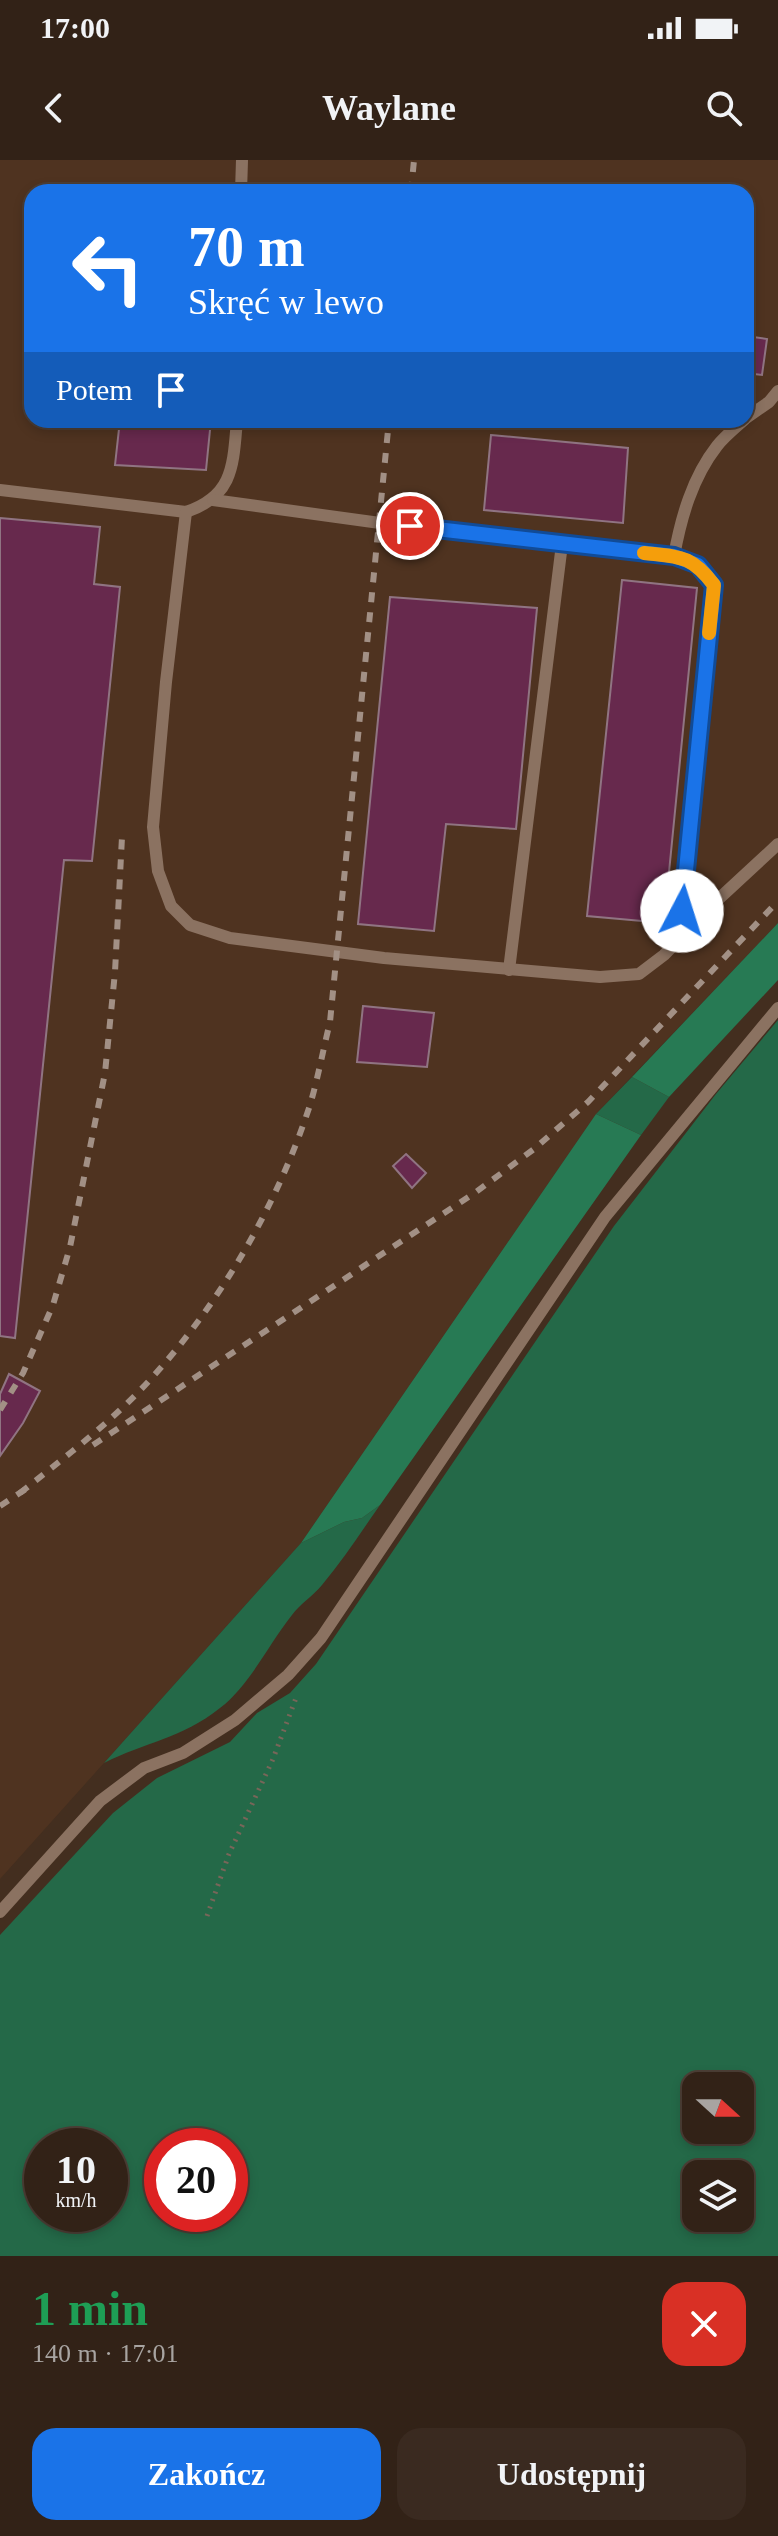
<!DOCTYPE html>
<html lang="pl">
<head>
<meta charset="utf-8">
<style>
	:root { --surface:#322217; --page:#3a2a20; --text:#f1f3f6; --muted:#a8a4a1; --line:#4d3f36; --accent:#1a73e8 }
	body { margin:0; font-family:"Times New Roman",serif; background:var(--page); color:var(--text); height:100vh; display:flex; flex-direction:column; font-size:30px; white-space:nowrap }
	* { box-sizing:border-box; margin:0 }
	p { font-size:26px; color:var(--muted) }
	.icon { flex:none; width:44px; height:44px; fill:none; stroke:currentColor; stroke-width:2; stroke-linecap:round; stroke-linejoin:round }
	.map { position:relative; height:2096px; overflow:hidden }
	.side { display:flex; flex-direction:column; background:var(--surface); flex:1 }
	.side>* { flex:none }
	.banner { position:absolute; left:24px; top:24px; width:730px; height:244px; border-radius:24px; box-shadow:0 4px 12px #0003,0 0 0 2px var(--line); background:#1a73e8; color:#fff; overflow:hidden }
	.needle { width:52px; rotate:111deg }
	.tools { position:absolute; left:682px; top:1912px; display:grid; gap:16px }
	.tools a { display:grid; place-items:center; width:72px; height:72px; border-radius:16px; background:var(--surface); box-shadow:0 4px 12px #0003,0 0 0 2px var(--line); font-size:40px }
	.speed { position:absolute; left:24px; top:1968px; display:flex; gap:16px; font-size:40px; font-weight:700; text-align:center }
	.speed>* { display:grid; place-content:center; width:104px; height:104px; border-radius:50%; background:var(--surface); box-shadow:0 4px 12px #0003,0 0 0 2px var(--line); line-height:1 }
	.speed small { font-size:20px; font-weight:400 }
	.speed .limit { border:12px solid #d22; background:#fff; color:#111 }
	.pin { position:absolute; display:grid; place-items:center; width:68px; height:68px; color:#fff; margin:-34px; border:4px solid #fff; border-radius:50%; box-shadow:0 2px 8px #0007 }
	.me { position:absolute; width:88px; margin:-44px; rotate:5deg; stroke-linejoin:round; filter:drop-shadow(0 0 6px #0008) }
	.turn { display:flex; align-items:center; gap:28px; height:168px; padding:0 32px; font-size:36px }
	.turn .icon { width:104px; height:104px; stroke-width:2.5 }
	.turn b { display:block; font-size:56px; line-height:68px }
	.then { display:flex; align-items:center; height:76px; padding:0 32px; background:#0003; gap:16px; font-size:30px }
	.round { display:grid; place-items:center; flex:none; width:84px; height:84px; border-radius:24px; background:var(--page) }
	.overview { display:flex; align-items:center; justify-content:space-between; height:136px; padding:0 32px }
	h1 { font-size:48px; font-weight:700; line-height:60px; color:#1e9e55 }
	.action { display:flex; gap:16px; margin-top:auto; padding:16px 32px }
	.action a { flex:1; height:92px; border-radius:24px; background:var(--accent); color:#fff; font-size:32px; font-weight:700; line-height:92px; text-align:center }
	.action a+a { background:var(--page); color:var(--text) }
	.status { display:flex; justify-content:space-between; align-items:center; height:56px; padding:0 40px; background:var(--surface); direction:ltr }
	.status svg { height:22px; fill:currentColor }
	header { display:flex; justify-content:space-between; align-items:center; height:104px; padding:0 32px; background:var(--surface); font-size:36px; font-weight:700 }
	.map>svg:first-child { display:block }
	.built { fill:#4f3320; fill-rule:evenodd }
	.green { fill:#246948; fill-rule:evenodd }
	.forest { fill:#277a54 }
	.building { fill:#67294d; stroke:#907482; stroke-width:2 }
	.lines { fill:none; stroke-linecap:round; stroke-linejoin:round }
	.path { stroke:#786659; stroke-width:5; stroke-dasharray:2 6; stroke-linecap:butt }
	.lane { stroke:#8b7261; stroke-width:12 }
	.rail { stroke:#a29085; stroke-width:6; stroke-dasharray:10 10; stroke-linecap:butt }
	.route-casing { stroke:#114b97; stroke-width:20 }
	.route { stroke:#1a73e8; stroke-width:14 }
	.slow { stroke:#f59e0b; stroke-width:14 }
</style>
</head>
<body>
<div class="status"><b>17:00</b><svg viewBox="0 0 49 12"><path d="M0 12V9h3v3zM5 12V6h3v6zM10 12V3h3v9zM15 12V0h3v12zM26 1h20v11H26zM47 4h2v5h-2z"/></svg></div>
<header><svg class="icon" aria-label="back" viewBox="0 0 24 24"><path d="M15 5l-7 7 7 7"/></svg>Waylane<svg class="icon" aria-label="search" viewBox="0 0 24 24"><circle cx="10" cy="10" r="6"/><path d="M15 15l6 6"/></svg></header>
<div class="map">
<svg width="778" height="2096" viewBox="0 0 778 2096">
	<rect width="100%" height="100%" fill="#432e1f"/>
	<path class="built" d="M0 0H778V763L596 954 301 1383 0 1719ZM32 32H746V260H32Z"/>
	<g class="green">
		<path d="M778 860V2096H0V1775L113 1653 157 1618 230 1582 257 1553 290 1533 316 1504 614 1066 716 934ZM696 1926H740V1970H696ZM110 1986V2054H42V1986ZM162 1986H230V2054H162ZM696 2014H740V2058H696Z"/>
		<path d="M632 917 669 937 641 975 596 954Z"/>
		<path d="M380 1345C361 1372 343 1400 322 1425 313 1436 300 1444 292 1455 268 1485 250 1525 220 1548 181 1579 145 1582 104 1603L301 1383 344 1362 362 1358Z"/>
	</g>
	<g class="forest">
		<path d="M778 763V820L669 937 632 917Z"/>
		<path d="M596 954 641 975 380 1345 362 1358 344 1362 301 1383Z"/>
	</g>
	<g class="building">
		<path d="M746 176 767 179 762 215 746 213Z"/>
		<path d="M120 260H211L206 310 115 305Z"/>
		<path d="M491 275 628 288 623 363 484 350Z"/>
		<path d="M0 358 100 367 94 424 120 427 92 701 64 700 15 1178 0 1176Z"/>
		<path d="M622 420 697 428 664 763 587 756Z"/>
		<path d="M390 437 537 448 516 669 446 664 434 771 358 764Z"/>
		<path d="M363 846 434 853 427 907 357 902Z"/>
		<path d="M406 994 426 1013 412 1028 393 1006Z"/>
		<path d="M9 1214 40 1231 23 1263 0 1296V1234Z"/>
	</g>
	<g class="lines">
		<path class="path" d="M207 1756 229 1694 273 1599 296 1538"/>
		<g class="lane">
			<path d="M241 32 242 0"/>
			<path d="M746 258 769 242 778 231"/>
			<path d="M0 330 186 352C234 336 233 305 237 260"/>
			<path d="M213 340 380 363 674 396 698 405 714 425 679 781"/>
			<path d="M186 352 166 522 153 667 158 711 171 746 190 765 230 778 384 798 600 817 639 814 664 795 711 746 778 684"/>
			<path d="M674 396C681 358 692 318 717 286 724 277 735 268 744 260"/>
			<path d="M509 810 562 384"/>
			<path d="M0 1752 100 1641 144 1608 183 1593 235 1560 288 1515 321 1478 605 1057 778 848"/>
		</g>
		<g class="rail">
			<path d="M411 32 414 0"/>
			<path d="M0 1250 23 1213 53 1145 70 1087 105 913 115 812 122 677"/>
			<path d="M93 1285 476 1032 534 989 588 942 778 741"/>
			<path d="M20 1333C64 1298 110 1263 148 1222 220 1144 277 1046 310 945 318 918 323 890 330 862L389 260"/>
			<path d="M0 1346 29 1327"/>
		</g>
	</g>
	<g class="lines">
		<defs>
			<path id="route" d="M410 366 674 396 698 405 714 425 682 751"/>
		</defs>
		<use href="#route" class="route-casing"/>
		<use href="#route" class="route"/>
		<path class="slow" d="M644 393C680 397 691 395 714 425L709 473"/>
	</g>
</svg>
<div class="tools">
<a><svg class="needle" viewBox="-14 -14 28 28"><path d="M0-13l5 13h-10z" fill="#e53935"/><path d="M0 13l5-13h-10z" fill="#a8a4a1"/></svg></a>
<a><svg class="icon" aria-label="layers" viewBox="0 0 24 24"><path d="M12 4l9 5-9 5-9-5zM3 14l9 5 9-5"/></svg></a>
</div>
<div class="speed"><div>10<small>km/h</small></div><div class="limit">20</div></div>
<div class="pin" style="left:410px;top:366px;background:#d93025"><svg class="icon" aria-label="arrive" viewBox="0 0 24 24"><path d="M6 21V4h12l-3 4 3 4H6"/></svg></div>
<svg class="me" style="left:682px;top:751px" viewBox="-20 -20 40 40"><circle r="19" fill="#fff"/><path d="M0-13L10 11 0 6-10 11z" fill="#1a73e8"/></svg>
<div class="banner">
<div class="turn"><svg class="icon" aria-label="left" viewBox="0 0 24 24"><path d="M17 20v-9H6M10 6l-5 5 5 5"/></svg><div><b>70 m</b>Skręć w lewo</div></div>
<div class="then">Potem<svg class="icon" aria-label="arrive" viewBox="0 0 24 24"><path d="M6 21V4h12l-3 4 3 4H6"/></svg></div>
</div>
</div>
<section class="side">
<div class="overview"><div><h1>1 min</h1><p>140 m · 17:01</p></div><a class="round" style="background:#d93025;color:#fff"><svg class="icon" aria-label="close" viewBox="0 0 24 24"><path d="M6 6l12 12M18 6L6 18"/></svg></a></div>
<div class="action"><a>Zakończ</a><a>Udostępnij</a></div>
</section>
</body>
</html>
